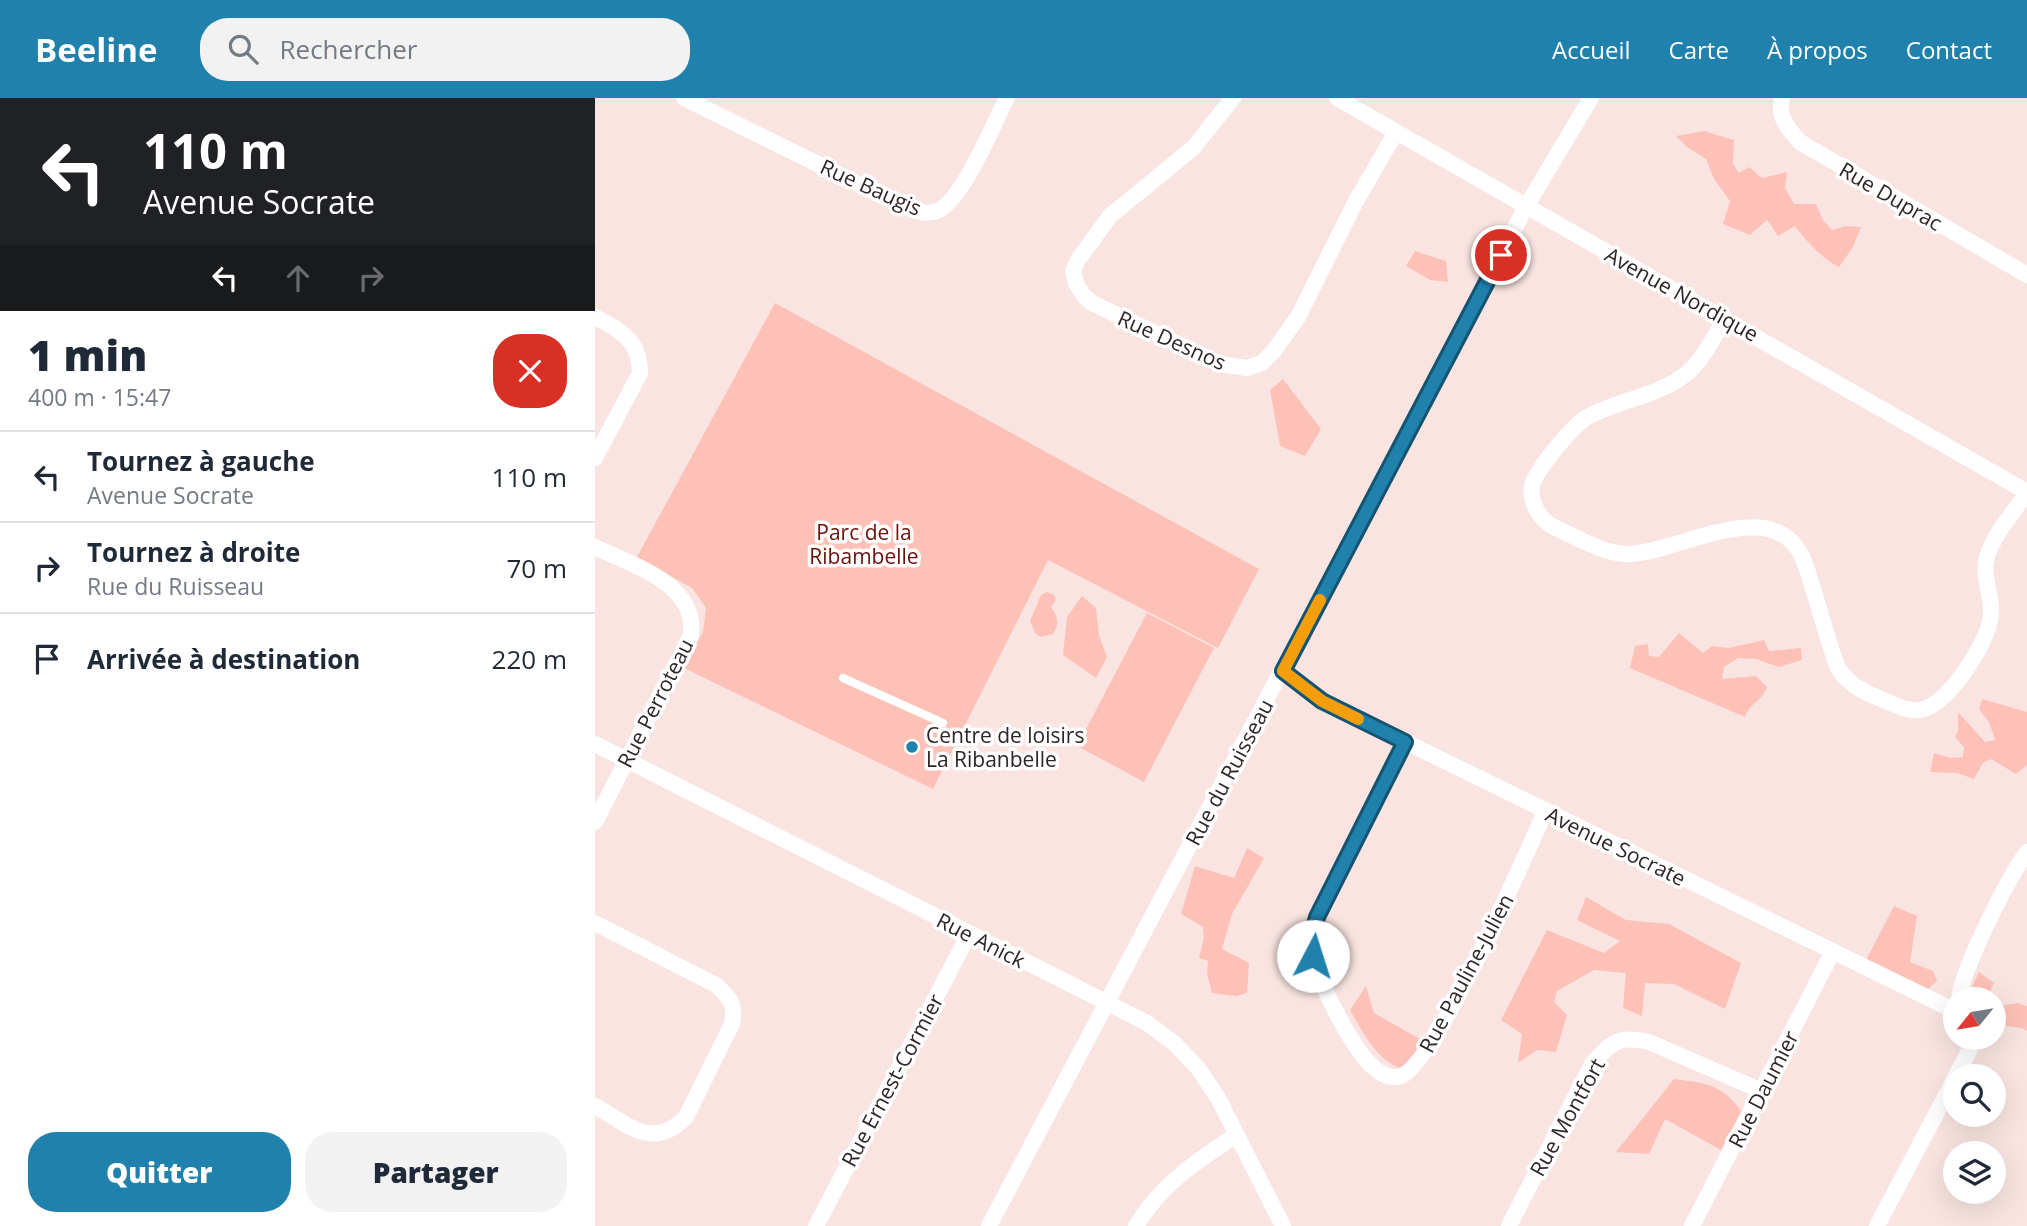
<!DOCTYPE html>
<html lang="fr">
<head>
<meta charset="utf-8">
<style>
	:root { --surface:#fff; --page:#f2f2f3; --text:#1f2937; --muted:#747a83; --line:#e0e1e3; --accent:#1f81ac }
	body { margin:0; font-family:"Open Sans",sans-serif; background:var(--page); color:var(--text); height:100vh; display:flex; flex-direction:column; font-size:26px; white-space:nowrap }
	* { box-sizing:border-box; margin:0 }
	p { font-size:23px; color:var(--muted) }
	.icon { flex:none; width:38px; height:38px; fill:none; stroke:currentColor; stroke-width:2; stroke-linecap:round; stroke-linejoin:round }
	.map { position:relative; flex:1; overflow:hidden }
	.details { display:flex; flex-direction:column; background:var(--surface); width:595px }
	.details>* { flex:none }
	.hud { background:#202124; color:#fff; overflow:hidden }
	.needle { width:46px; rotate:240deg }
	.controls { position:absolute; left:1348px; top:889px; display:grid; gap:14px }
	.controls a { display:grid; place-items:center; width:63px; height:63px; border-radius:50%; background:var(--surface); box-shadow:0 7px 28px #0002; font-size:35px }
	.pin { position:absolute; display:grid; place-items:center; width:60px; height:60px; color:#fff; margin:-30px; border:4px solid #fff; border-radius:50%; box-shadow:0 2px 7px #0007 }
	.me { position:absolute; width:77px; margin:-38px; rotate:5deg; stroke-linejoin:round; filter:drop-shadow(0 0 5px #0008) }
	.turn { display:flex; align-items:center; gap:24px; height:147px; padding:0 28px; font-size:32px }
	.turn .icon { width:91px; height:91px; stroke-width:2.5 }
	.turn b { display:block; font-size:49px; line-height:60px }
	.lanes { display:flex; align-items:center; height:66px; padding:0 28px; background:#0003; justify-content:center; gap:35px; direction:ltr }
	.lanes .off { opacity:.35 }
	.round { display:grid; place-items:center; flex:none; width:74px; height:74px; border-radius:28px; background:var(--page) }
	.summary { display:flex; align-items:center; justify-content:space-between; height:119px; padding:0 28px }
	h1 { font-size:42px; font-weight:800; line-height:52px }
	.action { display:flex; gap:14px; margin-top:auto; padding:14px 28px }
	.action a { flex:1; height:80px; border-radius:28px; background:var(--accent); color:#fff; font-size:28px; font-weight:800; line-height:80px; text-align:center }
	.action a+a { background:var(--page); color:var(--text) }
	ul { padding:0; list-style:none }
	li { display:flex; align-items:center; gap:21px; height:91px; padding:0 28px; border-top:2px solid var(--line) }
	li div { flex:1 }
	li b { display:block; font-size:26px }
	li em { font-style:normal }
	header { display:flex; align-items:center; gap:42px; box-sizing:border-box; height:98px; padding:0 35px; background:var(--accent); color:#fff }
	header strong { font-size:33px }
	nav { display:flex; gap:38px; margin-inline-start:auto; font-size:24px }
	.search { width:490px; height:63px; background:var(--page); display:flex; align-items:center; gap:18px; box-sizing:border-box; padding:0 24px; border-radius:28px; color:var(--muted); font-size:26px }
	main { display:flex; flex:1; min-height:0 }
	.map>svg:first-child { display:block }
	.green { fill:#fdc1b7 }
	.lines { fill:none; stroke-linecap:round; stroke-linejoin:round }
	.service { stroke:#fff; stroke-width:8 }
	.minor { stroke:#fff; stroke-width:16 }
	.route-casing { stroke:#145470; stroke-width:18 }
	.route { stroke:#1f81ac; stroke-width:12 }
	.slow { stroke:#f59e0b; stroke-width:12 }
	.poi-dot { fill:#1f81ac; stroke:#fff; stroke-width:2.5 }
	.labels { text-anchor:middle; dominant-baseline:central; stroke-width:7; stroke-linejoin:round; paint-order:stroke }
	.street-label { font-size:21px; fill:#2e2625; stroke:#fff }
	.park-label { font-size:21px; fill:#6c1109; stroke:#fff }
	.poi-label { font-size:21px; fill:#2e2625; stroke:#fff; text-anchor:start }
</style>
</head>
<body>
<header>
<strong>Beeline</strong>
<div class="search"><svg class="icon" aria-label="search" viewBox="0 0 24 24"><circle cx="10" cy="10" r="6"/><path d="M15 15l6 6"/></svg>Rechercher</div>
<nav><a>Accueil</a><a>Carte</a><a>À propos</a><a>Contact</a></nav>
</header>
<main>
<section class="details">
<div class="hud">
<div class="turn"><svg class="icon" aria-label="left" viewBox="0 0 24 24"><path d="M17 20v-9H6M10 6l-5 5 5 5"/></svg><div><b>110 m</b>Avenue Socrate</div></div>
<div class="lanes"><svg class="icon" aria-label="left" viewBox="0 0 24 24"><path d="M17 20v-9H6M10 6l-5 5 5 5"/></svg><svg class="icon off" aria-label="ahead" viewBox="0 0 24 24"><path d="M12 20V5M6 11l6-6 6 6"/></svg><svg class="icon off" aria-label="right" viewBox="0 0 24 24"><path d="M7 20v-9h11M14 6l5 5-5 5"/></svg></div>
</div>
<div class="summary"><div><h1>1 min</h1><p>400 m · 15:47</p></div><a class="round" style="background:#d93025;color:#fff"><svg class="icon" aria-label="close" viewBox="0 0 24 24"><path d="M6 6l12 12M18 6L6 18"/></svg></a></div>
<ul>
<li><svg class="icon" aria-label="left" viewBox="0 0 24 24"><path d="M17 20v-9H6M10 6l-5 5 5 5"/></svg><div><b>Tournez à gauche</b><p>Avenue Socrate</p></div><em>110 m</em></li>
<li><svg class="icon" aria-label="right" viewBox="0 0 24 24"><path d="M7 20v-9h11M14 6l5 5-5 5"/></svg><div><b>Tournez à droite</b><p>Rue du Ruisseau</p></div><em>70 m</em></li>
<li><svg class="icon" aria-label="arrive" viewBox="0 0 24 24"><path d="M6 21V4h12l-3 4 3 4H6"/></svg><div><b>Arrivée à destination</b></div><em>220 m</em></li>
</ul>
<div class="action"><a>Quitter</a><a>Partager</a></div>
</section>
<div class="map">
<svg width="1432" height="1128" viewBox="0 0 1432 1128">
	<rect width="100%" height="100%" fill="#f9e4e1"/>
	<g class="green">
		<path d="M1109 33 1139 42 1138 66 1144 75 1154 69 1167 80 1192 74 1190 90 1199 106H1221L1228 122 1237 132 1250 128 1266 129 1258 149 1244 169C1224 158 1214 146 1200 128L1183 138 1172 122 1155 137 1128 126 1135 103 1119 81 1111 61 1092 49 1081 38Z"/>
		<path d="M820 153 851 163 853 184 835 182 811 168Z"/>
		<path d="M180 205 664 471 623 550 453 462 338 691 89 570 108 534 111 510 97 490 42 459Z"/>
		<path d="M688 281 726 331 710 358 685 348 675 292Z"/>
		<path d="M452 494 459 497 461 502 456 509C463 520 465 525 458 536L446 539 440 535 435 523 446 497Z"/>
		<path d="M487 498 501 510 504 537 512 559 501 580 468 557 472 519Z"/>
		<path d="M552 515 619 550 549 684 482 648Z"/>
		<path d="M1084 535 1108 555 1117 548 1134 550 1169 542 1174 553 1206 550 1207 562 1184 569 1161 561 1143 560 1129 569 1127 581 1161 578 1172 589C1165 606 1156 603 1150 619L1035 570 1040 548 1053 546 1054 558 1064 559Z"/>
		<path d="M1387 601 1432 614V667L1421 676 1396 661 1388 665 1379 681 1362 675 1335 674 1339 655 1356 660 1368 659 1369 649 1360 639 1363 633V614L1390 644 1400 642 1394 624 1384 611Z"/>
		<path d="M652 750 669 760 637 816 627 851 654 865 652 895 641 898 617 895 612 875 613 863 604 860 609 840 608 829 586 816 600 768 639 780Z"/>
		<path d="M991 799 1031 822 1074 826 1146 865 1130 911 1079 886 1050 885 1047 918 1028 910 1031 875 999 872 962 893 959 904 972 917 961 954 942 952 923 965 927 936 906 922 952 832 1009 855 1025 843 982 822Z"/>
		<path d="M1299 808 1322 818 1315 864 1338 873 1342 883 1331 893 1270 864Z"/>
		<path d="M1384 874 1399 885 1391 901H1372Z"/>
		<path d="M771 888 779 915 825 941 818 963 809 972C781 962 769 936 755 912Z"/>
		<path d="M1423 905 1432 908V933L1427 930 1398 926V906L1404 908Z"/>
		<path d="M1079 981C1110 985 1126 985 1146 1013L1126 1052 1070 1021 1054 1056 1021 1054Z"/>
	</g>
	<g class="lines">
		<path class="service" d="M248 580 348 625"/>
		<g class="minor">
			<path d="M89 0 312 110C321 113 329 116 339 114 366 108 398 26 412 0"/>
			<path d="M638 0 598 50 515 118 483 162 478 173 481 185 488 197 497 205 625 266 652 270 667 265 678 254 703 219 761 103 801 34"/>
			<path d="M742 0 1432 394"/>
			<path d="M1187 0C1182 19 1193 31 1205 44L1432 177"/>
			<path d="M0 219C26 232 45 243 45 275L0 360"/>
			<path d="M1130 220C1119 239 1108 262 1091 276 1063 298 1024 302 994 318 977 328 948 364 939 382 931 399 944 423 961 430 983 440 1011 457 1035 456 1083 454 1171 399 1204 453 1212 466 1215 482 1220 497 1227 521 1234 545 1242 568 1254 589 1272 595 1293 604 1305 609 1317 615 1329 611 1355 603 1390 548 1395 523 1400 502 1386 480 1392 459 1399 436 1418 415 1432 395"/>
			<path d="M0 449C38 468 102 485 96 537L0 724"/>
			<path d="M688 573 727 603 1360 913"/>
			<path d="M810 644 722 819C712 863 729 892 749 929 759 946 781 986 806 978 840 966 931 756 950 714"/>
			<path d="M0 646 552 925 579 945 603 970 623 1000 688 1128"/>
			<path d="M0 825 121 887C135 900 141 906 137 926L91 1019C58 1053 34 1027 0 1008"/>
			<path d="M1364 901C1367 871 1413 780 1432 754"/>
			<path d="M1361 978 1374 953 1375 940"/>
			<path d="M221 1128 374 836"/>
			<path d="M394 1128 931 109 996 0"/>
			<path d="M541 1128C565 1087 602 1063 641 1037"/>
			<path d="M914 1128 997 966C1016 944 1024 937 1054 944L1167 993"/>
			<path d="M1097 1128 1238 853"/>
			<path d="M1282 1128 1360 980"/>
		</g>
	</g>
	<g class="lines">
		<defs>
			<path id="route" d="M718 858 717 839 722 819 810 644 727 603 688 573 906 157"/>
		</defs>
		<use href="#route" class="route-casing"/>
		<use href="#route" class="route"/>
		<path class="slow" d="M725 502 688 573 727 603 763 621"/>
	</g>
	<circle class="poi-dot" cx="317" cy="649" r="7"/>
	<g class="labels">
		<g class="street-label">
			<text transform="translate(276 89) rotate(24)">Rue Baugis</text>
			<text transform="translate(1296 98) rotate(30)">Rue Duprac</text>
			<text transform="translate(1087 196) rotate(29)">Avenue Nordique</text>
			<text transform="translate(577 242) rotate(24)">Rue Desnos</text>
			<text transform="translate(60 605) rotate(-63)">Rue Perroteau</text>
			<text transform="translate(634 674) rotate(-62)">Rue du Ruisseau</text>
			<text transform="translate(1021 748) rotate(26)">Avenue Socrate</text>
			<text transform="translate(386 842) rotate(27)">Rue Anick</text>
			<text transform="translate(871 875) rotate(-62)">Rue Pauline-Julien</text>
			<text transform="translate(297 982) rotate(-62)">Rue Ernest-Cormier</text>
			<text transform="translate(1168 991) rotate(-63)">Rue Daumier</text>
			<text transform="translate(972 1019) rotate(-61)">Rue Montfort</text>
		</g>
		<g class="park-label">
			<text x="269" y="434">Parc de la<tspan x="269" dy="24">Ribambelle</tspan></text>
		</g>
		<g class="poi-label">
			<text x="331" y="637">Centre de loisirs<tspan x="331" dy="24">La Ribanbelle</tspan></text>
		</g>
	</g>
</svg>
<div class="controls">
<a><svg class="needle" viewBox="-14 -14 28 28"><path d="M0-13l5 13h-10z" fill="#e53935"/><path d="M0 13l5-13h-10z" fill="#747a83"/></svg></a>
<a><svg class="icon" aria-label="search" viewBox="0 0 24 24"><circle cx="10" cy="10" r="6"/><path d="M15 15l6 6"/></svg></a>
<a><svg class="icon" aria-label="layers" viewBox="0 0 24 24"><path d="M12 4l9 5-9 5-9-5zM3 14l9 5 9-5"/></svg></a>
</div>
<div class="pin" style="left:906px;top:157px;background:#d93025"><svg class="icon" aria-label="arrive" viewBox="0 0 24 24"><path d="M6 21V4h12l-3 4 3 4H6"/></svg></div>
<svg class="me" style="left:718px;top:858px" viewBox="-20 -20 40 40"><circle r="19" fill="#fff"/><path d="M0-13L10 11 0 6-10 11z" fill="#1f81ac"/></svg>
</div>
</main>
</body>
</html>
